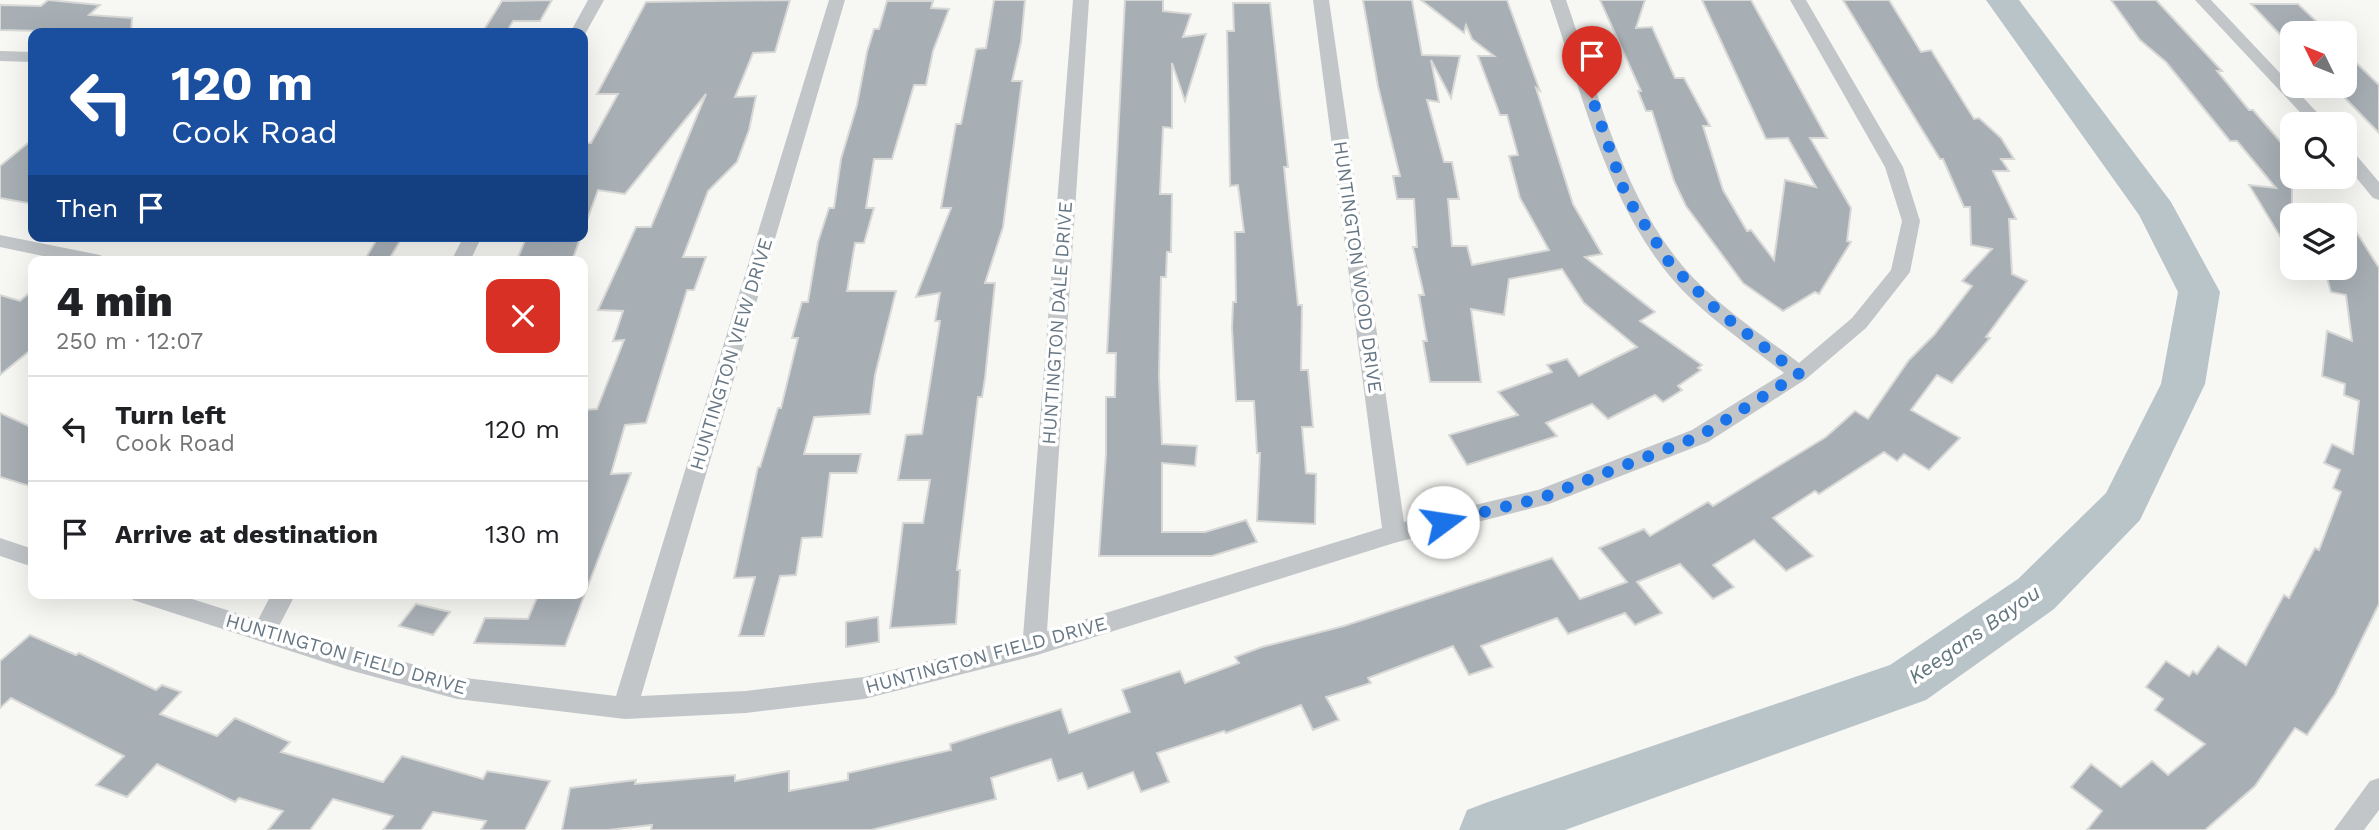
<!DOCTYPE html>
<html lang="en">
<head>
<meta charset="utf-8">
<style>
	:root { --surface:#fff; --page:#f2f2f2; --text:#202124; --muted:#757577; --line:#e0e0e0 }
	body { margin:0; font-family:"Work Sans",sans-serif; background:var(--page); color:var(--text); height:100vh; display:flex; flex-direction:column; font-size:26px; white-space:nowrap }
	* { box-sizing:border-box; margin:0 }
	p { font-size:23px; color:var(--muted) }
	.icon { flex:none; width:38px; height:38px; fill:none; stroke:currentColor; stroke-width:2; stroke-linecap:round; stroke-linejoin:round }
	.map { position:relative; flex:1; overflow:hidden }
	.sheet { position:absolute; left:28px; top:256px; width:560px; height:343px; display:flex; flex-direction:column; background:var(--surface); border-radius:14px; box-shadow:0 7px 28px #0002 }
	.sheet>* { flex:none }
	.hud { position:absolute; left:28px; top:28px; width:560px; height:214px; border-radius:14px; box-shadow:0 7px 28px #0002; background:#1a4fa0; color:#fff; overflow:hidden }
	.needle { width:46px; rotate:313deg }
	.tools { position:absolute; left:2280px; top:21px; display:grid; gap:14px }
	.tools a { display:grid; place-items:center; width:77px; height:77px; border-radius:14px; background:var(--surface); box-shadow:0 7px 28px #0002; font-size:35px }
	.pin { position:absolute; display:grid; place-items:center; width:60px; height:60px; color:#fff; margin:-72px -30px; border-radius:50% 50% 50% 0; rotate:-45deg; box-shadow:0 0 7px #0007 }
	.pin .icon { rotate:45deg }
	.me { position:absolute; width:77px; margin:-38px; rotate:76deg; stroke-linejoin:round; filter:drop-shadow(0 0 5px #0008) }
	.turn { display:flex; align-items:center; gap:24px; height:147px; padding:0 28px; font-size:32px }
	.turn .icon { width:91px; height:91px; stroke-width:2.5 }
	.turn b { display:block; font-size:49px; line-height:60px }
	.then { display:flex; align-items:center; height:66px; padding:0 28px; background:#0003; gap:14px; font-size:26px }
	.round { display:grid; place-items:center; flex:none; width:74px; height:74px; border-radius:14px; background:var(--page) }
	.summary { display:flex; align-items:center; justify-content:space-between; height:119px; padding:0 28px }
	h1 { font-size:42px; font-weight:800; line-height:52px }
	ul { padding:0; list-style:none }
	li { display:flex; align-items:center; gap:21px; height:105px; padding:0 28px; border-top:2px solid var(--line) }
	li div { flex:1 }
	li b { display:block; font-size:26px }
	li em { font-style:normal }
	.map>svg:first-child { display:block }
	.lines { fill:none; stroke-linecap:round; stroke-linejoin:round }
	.river { fill:#b9c4c8; fill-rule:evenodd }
	.building { fill:#a7afb5; stroke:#d8d8d6; stroke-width:2 }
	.minor { fill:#c2c6c9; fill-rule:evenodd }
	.route { stroke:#1a73e8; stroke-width:12; stroke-dasharray:0 21.6 }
	.labels { text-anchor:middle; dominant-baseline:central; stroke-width:7; stroke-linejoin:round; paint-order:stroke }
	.street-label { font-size:19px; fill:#677784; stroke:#fff }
	.water-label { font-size:21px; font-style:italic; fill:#63787f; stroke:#fff }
</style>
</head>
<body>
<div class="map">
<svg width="2379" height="830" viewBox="0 0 2379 830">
	<rect width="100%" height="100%" fill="#f7f7f4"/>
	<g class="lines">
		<path class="river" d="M1986 0H2019L2171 202 2220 292 2205 384 2140 520 2054 609 1926 700 1565 830H1459L1467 810 1488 802 1890 665 2018 579 2106 493 2161 384 2178 292 2139 215Z"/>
	</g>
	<g class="building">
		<path d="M48 0 100 5 89 15 132 18 131 33 0 30V5L41 6Z"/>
		<path d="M552 0 540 21H513L506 33H482L502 1Z"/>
		<path d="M790 0 775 52 753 53 735 97 756 96 749 130 737 162 708 191 683 257H706L694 290H687L646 423 625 425 611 474 631 473 565 646 474 643 485 618 528 619 539 593H583V410L597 409 624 340 613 341 623 311 598 310 636 227H651L706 94 625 194 598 190 585 226 583 143H591L618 94H597L646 2Z"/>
		<path d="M994 0H1025L1021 42 1012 81H1022L1003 227 985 283H995L985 378 982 397H978L957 570H960L956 624 890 628 903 523H923L930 480H898L906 435 922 434 940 321H935L940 293 916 297 951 208H941L956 124H961L976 49 986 48Z"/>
		<path d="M1125 0H1163V11L1191 14 1183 37 1206 34 1185 101 1172 63V128L1163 127 1160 194H1172L1171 252H1167L1166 277H1161L1159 376 1162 444 1197 446 1195 466 1162 463V532H1205L1246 520 1257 542 1212 556H1099L1106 454V397H1115L1116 353H1107Z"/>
		<path d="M1363 0H1412L1422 55 1460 56 1451 98 1431 60 1439 102 1427 100 1444 162H1452L1459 199H1448L1452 246H1467L1472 265 1549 250 1520 198 1509 156 1518 155 1507 115H1500L1478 56H1494L1472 39 1466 25 1464 33 1421 0H1507L1540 91 1536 88 1573 204 1602 254 1585 257 1655 312 1640 321 1702 365 1698 368 1701 370 1678 386 1682 390 1663 402 1655 395 1608 419 1592 404 1546 423 1557 436 1467 465 1449 435 1518 415 1498 392 1552 372 1547 365 1567 359 1579 376 1637 347 1584 303 1562 269 1509 279 1504 315 1471 309 1481 382H1430L1423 341H1427L1419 295H1424L1413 247H1417L1414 199H1397L1393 176H1400L1378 86Z"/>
		<path d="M1600 0H1645L1636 28 1652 27 1675 78H1684L1710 126H1703L1723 190 1747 231 1751 230 1774 260 1785 180 1816 187 1788 138 1766 139 1702 0H1751L1827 138H1810L1851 208 1847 241 1851 242 1819 294 1815 292 1783 311 1743 283 1686 206 1674 181 1652 111H1646L1638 91H1641Z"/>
		<path d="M1843 0H1889L1921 52 1931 50 1974 119 1979 118 2001 138 2014 159H2001L2009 171H1993L2016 219H2009L2012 274 2027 281 1986 337 1990 338 1952 383 1937 375 1911 410 1960 438 1929 470 1904 454 1897 461 1884 452 1819 494 1815 491 1773 518 1813 556 1786 571 1754 540 1713 565 1734 587 1713 599 1680 564 1637 582 1662 613 1635 625 1625 613 1568 634 1557 618 1481 646 1493 667 1469 675 1453 646 1368 678 1371 683 1326 697 1339 720 1313 730 1301 705 1226 733 1224 731 1157 753 1169 782 1141 792 1133 772 1088 789 1082 773 1058 781 1051 759 991 778 996 799 871 830H651L652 825 608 830H562L570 788 636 780 635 784 735 775V781L789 771V791L848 780V773L951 750 950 744 1061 709 1069 733 1130 712 1122 690 1180 671 1185 683 1239 663 1235 657 1262 647 1344 626 1552 558 1580 599 1627 582 1599 548 1644 529 1650 536 1708 502 1713 506 1826 437 1855 411 1868 419 1909 360 1934 335 1972 286 1962 281 1992 249 1971 245 1970 207H1964L1943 159H1940Z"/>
		<path d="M2111 0H2156L2222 71H2217L2249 110H2253L2292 155V256L2249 185 2276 188 2237 141H2230L2166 62 2140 40Z"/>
		<path d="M887 1H933L931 8 949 9 933 51 926 85H914L892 159H874L866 208H874L864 243H855L847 291H896L875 375 870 414 814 417 804 454H861L857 473H830L822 537 802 538 796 575 780 576 764 636H739L755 577 734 578 758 467H760L778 408H781L798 338H792L802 302H808L818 242 829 208H834L841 159 857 105 867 52 874 29H879Z"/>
		<path d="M1233 3H1270L1288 167H1284L1298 305H1302L1301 370H1308L1313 427H1302L1306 473 1316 474 1315 524 1257 521 1260 453H1257L1254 401H1236L1232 328 1233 302H1236L1235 232H1244L1238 185 1230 186 1227 31H1234Z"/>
		<path d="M2251 4H2298L2318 23H2292V47Z"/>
		<path d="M2345 52 2379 85V133L2345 98Z"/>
		<path d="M33 139V204L0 198V166Z"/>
		<path d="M2345 214 2379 268V604L2335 694 2307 735 2295 728 2255 786 2205 830H2087L2102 811 2071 787 2091 764 2121 787 2152 761 2168 775 2205 744 2155 710 2163 699 2146 687 2166 661 2189 676 2193 671 2197 674 2218 646 2246 665 2284 595 2289 598 2315 548 2319 550 2341 492 2333 488 2340 470 2324 463 2332 444 2353 454 2359 401 2344 395 2345 384 2322 376 2327 331 2352 341 2346 295 2331 292 2324 268 2345 273Z"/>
		<path d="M379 236H403L388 261H364Z"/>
		<path d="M527 236H581L573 258 517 260Z"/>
		<path d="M33 290V348L0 375V295L20 301Z"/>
		<path d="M0 413 33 428V487L0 477Z"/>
		<path d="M416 604 450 612 433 635 399 626Z"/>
		<path d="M878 617 879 642 846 647V622Z"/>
		<path d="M30 635 76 655 79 653 156 690 162 685 181 692 160 714 217 736 235 718 290 742 281 752 383 782 402 756 483 779 487 771 550 781 525 830H481L486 821 433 812 421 830H383L393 816 333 799 310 830H268L283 811 239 798 235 802 157 764 127 797 96 785 124 756 11 698 0 708V661Z"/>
	</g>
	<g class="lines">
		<g class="minor">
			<path d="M588 0H604L584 36 583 33H570Z"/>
			<path d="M829 0H845L641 696 746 691 864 677 1023 637 1073 0H1089L1047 631 1382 528 1313 0H1329L1404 522 1538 490 1692 430 1784 373C1743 341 1696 310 1664 269 1604 191 1581 91 1550 0H1566C1597 88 1619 185 1677 259 1709 300 1757 331 1799 363L1852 318 1891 270 1902 221 1885 167 1790 0H1806L1903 167 1920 221 1910 272 1866 328 1806 379 1708 442 1549 504 1394 543 1034 656 864 699 746 713 625 719 457 699 349 670 133 600 129 593H173L258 620 272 593H296L279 626 457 677 616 696Z"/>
			<path d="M2195 0H2211L2328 124H2311Z"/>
			<path d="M0 51 33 52V62L0 61Z"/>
			<path d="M2345 148 2351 149 2379 182V200L2373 198 2345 164Z"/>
			<path d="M0 235 100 255 109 261H67L0 247Z"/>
			<path d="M464 236H482L470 261H451Z"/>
			<path d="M0 538 33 549V567L0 556Z"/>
			<path d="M2379 778V810L2364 830H2334L2370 781Z"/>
		</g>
	</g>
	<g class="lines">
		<path class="route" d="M1443 522 1541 498 1700 436 1799 374 1719 312 1671 265 1626 196 1592 98"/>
	</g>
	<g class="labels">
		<g class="street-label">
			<text transform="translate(1358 267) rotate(82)">HUNTINGTON WOOD DRIVE</text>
			<text transform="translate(1057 323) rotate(-86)">HUNTINGTON DALE DRIVE</text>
			<text transform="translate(731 354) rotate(-73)">HUNTINGTON VIEW DRIVE</text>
			<text transform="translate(346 654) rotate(16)">HUNTINGTON FIELD DRIVE</text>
			<text transform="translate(986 655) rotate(-15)">HUNTINGTON FIELD DRIVE</text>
		</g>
		<g class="water-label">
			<text transform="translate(1974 634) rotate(-35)">Keegans Bayou</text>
		</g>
	</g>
</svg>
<div class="tools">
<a><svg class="needle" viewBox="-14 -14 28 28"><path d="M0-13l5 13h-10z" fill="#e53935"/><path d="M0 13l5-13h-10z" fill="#757577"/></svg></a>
<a><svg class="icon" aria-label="search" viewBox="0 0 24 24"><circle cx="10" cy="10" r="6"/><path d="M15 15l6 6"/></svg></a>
<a><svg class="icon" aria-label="layers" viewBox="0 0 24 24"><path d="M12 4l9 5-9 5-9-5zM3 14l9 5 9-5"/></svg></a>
</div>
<div class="pin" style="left:1592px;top:98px;background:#d93025"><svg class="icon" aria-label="arrive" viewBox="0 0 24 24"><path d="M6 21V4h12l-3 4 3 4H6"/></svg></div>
<svg class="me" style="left:1443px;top:522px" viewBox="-20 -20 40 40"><circle r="19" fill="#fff"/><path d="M0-13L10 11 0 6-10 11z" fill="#1a73e8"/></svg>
<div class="hud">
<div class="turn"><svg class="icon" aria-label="left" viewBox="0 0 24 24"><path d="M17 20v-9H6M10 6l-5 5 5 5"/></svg><div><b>120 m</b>Cook Road</div></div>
<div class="then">Then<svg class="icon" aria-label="arrive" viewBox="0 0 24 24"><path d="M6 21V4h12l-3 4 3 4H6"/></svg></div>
</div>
<section class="sheet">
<div class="summary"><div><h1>4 min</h1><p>250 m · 12:07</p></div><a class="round" style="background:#d93025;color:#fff"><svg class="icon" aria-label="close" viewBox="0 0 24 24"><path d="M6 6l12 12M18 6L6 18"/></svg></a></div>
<ul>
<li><svg class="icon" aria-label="left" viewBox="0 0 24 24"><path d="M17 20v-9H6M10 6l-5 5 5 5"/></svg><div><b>Turn left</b><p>Cook Road</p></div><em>120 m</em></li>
<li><svg class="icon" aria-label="arrive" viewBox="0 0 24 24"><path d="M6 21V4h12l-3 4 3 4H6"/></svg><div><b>Arrive at destination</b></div><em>130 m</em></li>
</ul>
</section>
</div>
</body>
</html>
